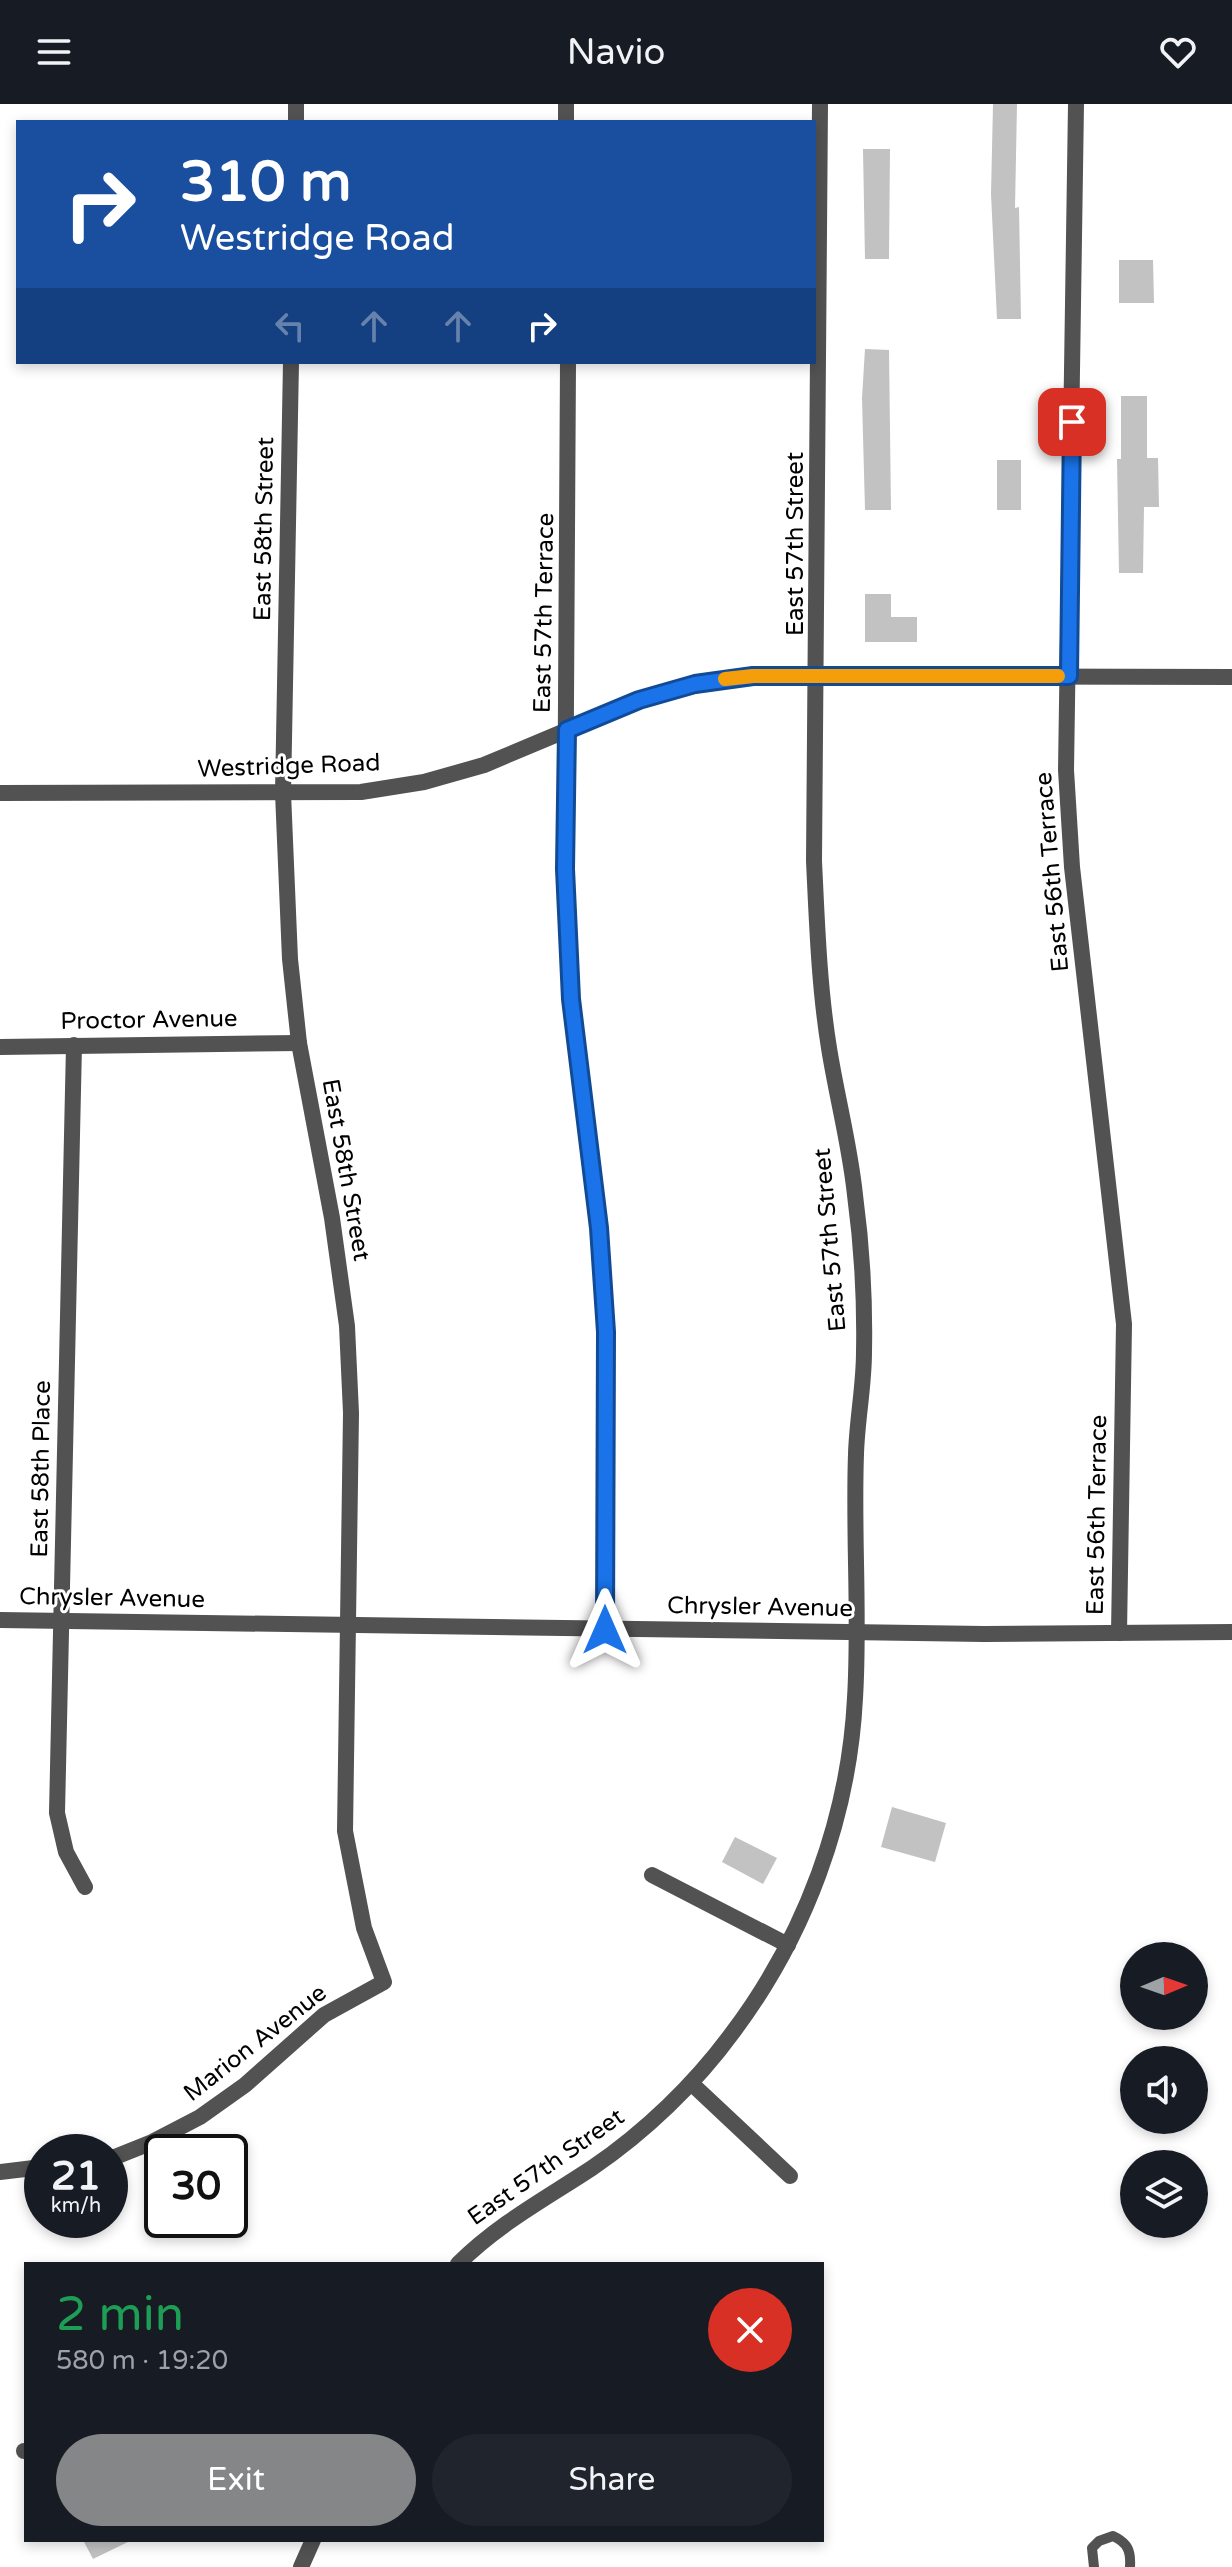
<!DOCTYPE html>
<html lang="en">
<head>
<meta charset="utf-8">
<style>
	:root { --surface:#171b24; --page:#20242c; --text:#f1f3f6; --muted:#9ea1a6; --accent:#858687 }
	body { margin:0; font-family:"Varela Round",sans-serif; background:var(--page); color:var(--text); height:100vh; display:flex; flex-direction:column; font-size:30px; white-space:nowrap }
	* { box-sizing:border-box; margin:0 }
	p { font-size:26px; color:var(--muted) }
	.icon { flex:none; width:44px; height:44px; fill:none; stroke:currentColor; stroke-width:2; stroke-linecap:round; stroke-linejoin:round }
	.map { position:relative; flex:1; overflow:hidden }
	.sheet { position:absolute; left:24px; top:2158px; width:800px; height:280px; display:flex; flex-direction:column; background:var(--surface); border-radius:0px; box-shadow:0 4px 12px #0003 }
	.sheet>* { flex:none }
	.hud { position:absolute; left:16px; top:16px; width:800px; height:244px; border-radius:0px; box-shadow:0 4px 12px #0003; background:#1a4fa0; color:#fff; overflow:hidden }
	.needle { width:52px; rotate:88deg }
	.controls { position:absolute; left:1120px; top:1838px; display:grid; gap:16px }
	.controls a { display:grid; place-items:center; width:88px; height:88px; border-radius:50%; background:var(--surface); box-shadow:0 4px 12px #0003; font-size:40px }
	.speed { position:absolute; left:24px; top:2030px; display:flex; gap:16px; font-size:40px; font-weight:700; text-align:center }
	.speed>* { display:grid; place-content:center; width:104px; height:104px; border-radius:50%; background:var(--surface); box-shadow:0 4px 12px #0003; line-height:1 }
	.speed small { font-size:20px; font-weight:400 }
	.speed .limit { border:4px solid #111; border-radius:12px; background:#fff; color:#111 }
	.pin { position:absolute; display:grid; place-items:center; width:68px; height:68px; color:#fff; margin:-34px; border-radius:16px; box-shadow:0 4px 12px #0006 }
	.me { position:absolute; width:88px; margin:-44px; rotate:0deg; stroke-linejoin:round; filter:drop-shadow(0 0 6px #0008) }
	.turn { display:flex; align-items:center; gap:28px; height:168px; padding:0 32px; font-size:36px }
	.turn .icon { width:104px; height:104px; stroke-width:2.5 }
	.turn b { display:block; font-size:56px; line-height:68px }
	.lanes { display:flex; align-items:center; height:76px; padding:0 32px; background:#0003; justify-content:center; gap:40px; direction:ltr }
	.lanes .off { opacity:.35 }
	.round { display:grid; place-items:center; flex:none; width:84px; height:84px; border-radius:42px; background:var(--page) }
	.summary { display:flex; align-items:center; justify-content:space-between; height:136px; padding:0 32px }
	h1 { font-size:48px; font-weight:600; line-height:60px; color:#1e9e55 }
	.action { display:flex; gap:16px; margin-top:auto; padding:16px 32px }
	.action a { flex:1; height:92px; border-radius:48px; background:var(--accent); color:#fff; font-size:32px; font-weight:600; line-height:92px; text-align:center }
	.action a+a { background:var(--page); color:var(--text) }
	header { display:flex; justify-content:space-between; align-items:center; height:104px; padding:0 32px; background:var(--surface); font-size:36px; font-weight:600 }
	.map>svg:first-child { display:block }
	.building { fill:#c2c2c2 }
	.lines { fill:none; stroke-linecap:round; stroke-linejoin:round }
	.lane { stroke:#525252; stroke-width:10 }
	.street { stroke:#525252; stroke-width:16 }
	.route-casing { stroke:#114b97; stroke-width:20 }
	.route { stroke:#1a73e8; stroke-width:14 }
	.slow { stroke:#f59e0b; stroke-width:14 }
	.labels { text-anchor:middle; dominant-baseline:central; stroke-width:6; stroke-linejoin:round; paint-order:stroke }
	.street-label { font-size:24px; fill:#000; stroke:#fff }
</style>
</head>
<body>
<header><svg class="icon" aria-label="menu" viewBox="0 0 24 24"><path d="M4 6h16M4 12h16M4 18h16"/></svg>Navio<svg class="icon" aria-label="heart" viewBox="0 0 24 24"><path d="M12 20l-8-8c-3-5 5-10 8-4 3-6 11-1 8 4z"/></svg></header>
<div class="map">
<svg width="1232" height="2463" viewBox="0 0 1232 2463">
	<rect width="100%" height="100%" fill="#fff"/>
	<g class="building">
		<path d="M993 0H1017L1015 104 1019 103 1021 215H997L991 90Z"/>
		<path d="M863 45H890L889 155H865Z"/>
		<path d="M1119 156H1153L1154 199H1119Z"/>
		<path d="M865 245 889 246 891 406H865L862 294Z"/>
		<path d="M1121 292H1147V354H1158L1159 403H1144L1143 469H1119L1117 355H1121Z"/>
		<rect x="997" y="356" width="24" height="50"/>
		<path d="M865 490H891V513H917V538H865Z"/>
		<path d="M892 1703 946 1719 935 1758 881 1743Z"/>
		<path d="M735 1733 777 1754 763 1780 722 1758Z"/>
		<path d="M83 2436H132L93 2455Z"/>
	</g>
	<g class="lines">
		<path class="lane" d="M1094 2463 1092 2444 1099 2437 1113 2432C1128 2439 1131 2447 1130 2463"/>
		<g class="street">
			<path d="M566 0V18"/>
			<path d="M1076 0 1066 666 1072 763 1124 1220 1119 1529"/>
			<path d="M296 18V0"/>
			<path d="M568 258 565 765 571 895 599 1124 606 1228 605 1526"/>
			<path d="M0 689 361 688 424 678 484 661 639 596 695 580 753 572 1232 573"/>
			<path d="M74 941 57 1709 66 1748 85 1783"/>
			<path d="M0 943 299 939"/>
			<path d="M0 1516 984 1530 1232 1528"/>
			<path d="M652 1771 788 1841"/>
			<path d="M691 1979 790 2072"/>
			<path d="M110 2055 150 2039 200 2013 245 1981 324 1911 384 1878 364 1824 345 1727 351 1309 347 1222 332 1114 299 939 290 855 283 689 291 258"/>
			<path d="M0 2068 42 2063"/>
			<path d="M458 2160C498 2120 545 2095 592 2064 645 2028 695 1980 733 1928 805 1832 849 1714 855 1594 860 1513 853 1431 856 1350 857 1316 864 1282 864 1248 865 1196 862 1143 855 1091 850 1042 837 994 829 944 819 882 817 819 814 757L820 0"/>
			<path d="M24 2347H26"/>
			<path d="M301 2463 313 2436"/>
		</g>
	</g>
	<g class="lines">
		<defs>
			<path id="route" d="M605 1526 606 1228 599 1124 571 895 565 765 567 626 639 596 695 580 753 572H1069L1072 318"/>
		</defs>
		<use href="#route" class="route-casing"/>
		<use href="#route" class="route"/>
		<path class="slow" d="M725 575 753 572H1058"/>
	</g>
	<g class="labels">
		<g class="street-label">
			<text transform="translate(264 425) rotate(-89)">East 58th Street</text>
			<text transform="translate(795 440) rotate(-90)">East 57th Street</text>
			<text transform="translate(544 509) rotate(-89)">East 57th Terrace</text>
			<text transform="translate(289 662) rotate(-2)">Westridge Road</text>
			<text transform="translate(1052 768) rotate(-95)">East 56th Terrace</text>
			<text transform="translate(149 916) rotate(-1)">Proctor Avenue</text>
			<text transform="translate(346 1066) rotate(80)">East 58th Street</text>
			<text transform="translate(830 1136) rotate(-95)">East 57th Street</text>
			<text transform="translate(41 1365) rotate(-89)">East 58th Place</text>
			<text transform="translate(1097 1411) rotate(-89)">East 56th Terrace</text>
			<text transform="translate(112 1494) rotate(1)">Chrysler Avenue</text>
			<text transform="translate(760 1503) rotate(1)">Chrysler Avenue</text>
			<text transform="translate(255 1939) rotate(-38)">Marion Avenue</text>
			<text transform="translate(546 2063) rotate(-35)">East 57th Street</text>
		</g>
	</g>
</svg>
<div class="controls">
<a><svg class="needle" viewBox="-14 -14 28 28"><path d="M0-13l5 13h-10z" fill="#e53935"/><path d="M0 13l5-13h-10z" fill="#9ea1a6"/></svg></a>
<a><svg class="icon" aria-label="sound" viewBox="0 0 24 24"><path d="M4 9h4l5-4v14l-5-4H4zM17 9q2 3 0 6"/></svg></a>
<a><svg class="icon" aria-label="layers" viewBox="0 0 24 24"><path d="M12 4l9 5-9 5-9-5zM3 14l9 5 9-5"/></svg></a>
</div>
<div class="speed"><div>21<small>km/h</small></div><div class="limit">30</div></div>
<div class="pin" style="left:1072px;top:318px;background:#d93025"><svg class="icon" aria-label="arrive" viewBox="0 0 24 24"><path d="M6 21V4h12l-3 4 3 4H6"/></svg></div>
<svg class="me" style="left:605px;top:1526px" viewBox="-20 -20 40 40"><path d="M0-17L14 15 0 8-14 15z" fill="#1a73e8" stroke="#fff" stroke-width="4"/></svg>
<div class="hud">
<div class="turn"><svg class="icon" aria-label="right" viewBox="0 0 24 24"><path d="M7 20v-9h11M14 6l5 5-5 5"/></svg><div><b>310 m</b>Westridge Road</div></div>
<div class="lanes"><svg class="icon off" aria-label="left" viewBox="0 0 24 24"><path d="M17 20v-9H6M10 6l-5 5 5 5"/></svg><svg class="icon off" aria-label="ahead" viewBox="0 0 24 24"><path d="M12 20V5M6 11l6-6 6 6"/></svg><svg class="icon off" aria-label="ahead" viewBox="0 0 24 24"><path d="M12 20V5M6 11l6-6 6 6"/></svg><svg class="icon" aria-label="right" viewBox="0 0 24 24"><path d="M7 20v-9h11M14 6l5 5-5 5"/></svg></div>
</div>
<section class="sheet">
<div class="summary"><div><h1>2 min</h1><p>580 m · 19:20</p></div><a class="round" style="background:#d93025;color:#fff"><svg class="icon" aria-label="close" viewBox="0 0 24 24"><path d="M6 6l12 12M18 6L6 18"/></svg></a></div>
<div class="action"><a>Exit</a><a>Share</a></div>
</section>
</div>
</body>
</html>
